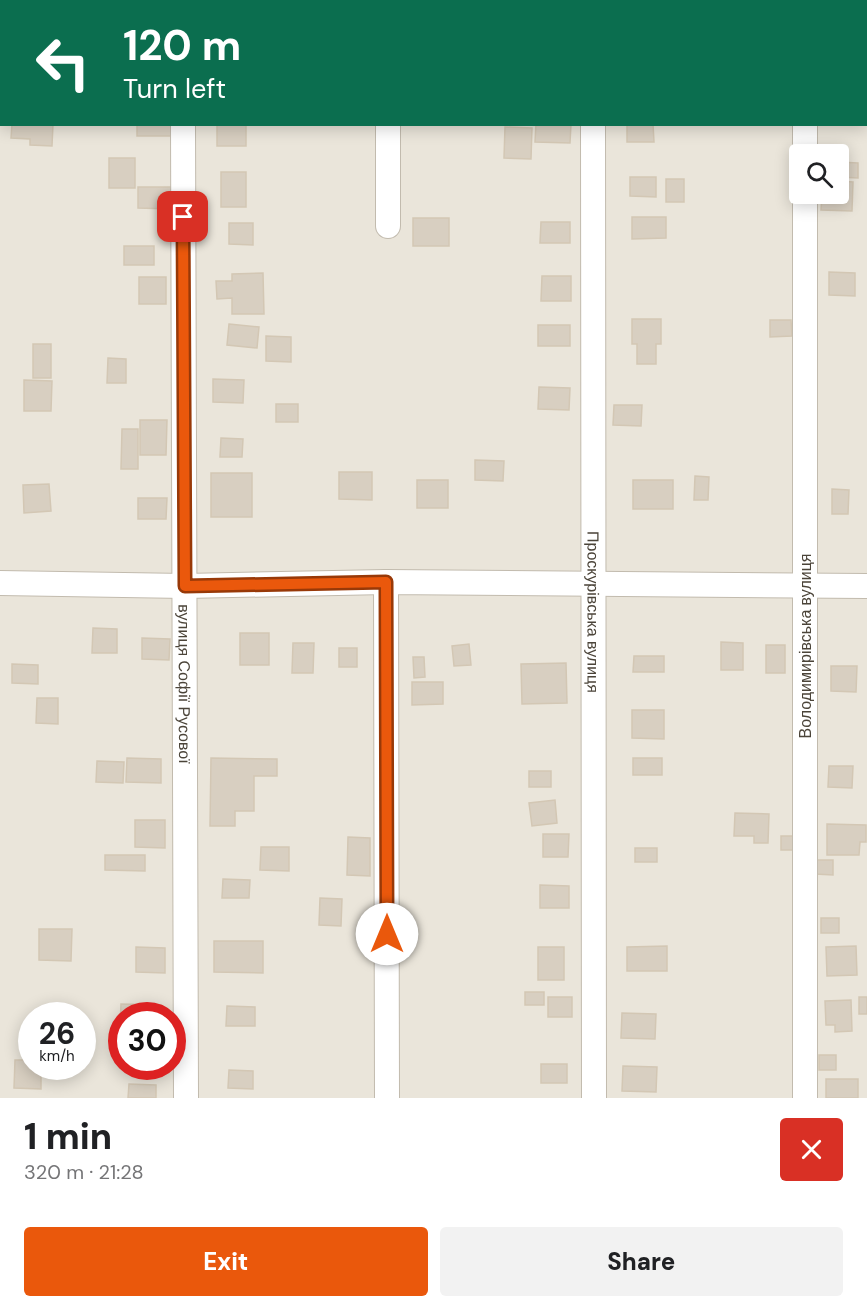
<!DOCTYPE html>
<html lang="en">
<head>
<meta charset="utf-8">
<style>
	:root { --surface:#fff; --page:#f2f2f2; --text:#202124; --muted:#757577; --accent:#ea580c }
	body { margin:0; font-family:"DM Sans",sans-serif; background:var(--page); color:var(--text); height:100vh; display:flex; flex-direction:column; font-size:22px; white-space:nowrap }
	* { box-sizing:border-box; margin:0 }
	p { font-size:20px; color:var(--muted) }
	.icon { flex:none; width:33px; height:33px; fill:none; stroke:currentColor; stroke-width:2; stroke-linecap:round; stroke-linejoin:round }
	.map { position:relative; height:1098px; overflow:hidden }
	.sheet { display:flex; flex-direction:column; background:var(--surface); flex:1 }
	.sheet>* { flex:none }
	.top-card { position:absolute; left:0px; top:0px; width:867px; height:126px; box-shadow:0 3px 15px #0003; background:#0b6e4f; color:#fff; overflow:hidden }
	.buttons { position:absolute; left:789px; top:144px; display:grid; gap:12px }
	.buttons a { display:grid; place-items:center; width:60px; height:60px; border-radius:6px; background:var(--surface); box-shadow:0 3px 15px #0003; font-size:30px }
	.speed { position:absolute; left:18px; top:1002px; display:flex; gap:12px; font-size:30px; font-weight:700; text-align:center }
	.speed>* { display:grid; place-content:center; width:78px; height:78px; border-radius:50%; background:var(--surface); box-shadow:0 3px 15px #0003; line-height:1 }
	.speed small { font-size:15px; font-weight:400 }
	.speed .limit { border:9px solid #d22; background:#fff; color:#111 }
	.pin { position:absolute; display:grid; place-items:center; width:51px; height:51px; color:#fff; margin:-26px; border-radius:12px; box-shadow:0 3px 9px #0006 }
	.me { position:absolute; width:66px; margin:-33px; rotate:0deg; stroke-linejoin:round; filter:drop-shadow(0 0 4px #0008) }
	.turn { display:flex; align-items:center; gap:21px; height:126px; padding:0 24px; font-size:27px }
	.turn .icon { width:78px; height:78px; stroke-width:2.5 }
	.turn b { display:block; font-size:42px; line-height:51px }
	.round { display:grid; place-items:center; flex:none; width:63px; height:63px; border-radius:6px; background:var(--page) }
	.headline { display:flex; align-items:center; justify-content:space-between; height:102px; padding:0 24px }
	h1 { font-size:36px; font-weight:800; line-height:45px }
	.primary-button { display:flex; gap:12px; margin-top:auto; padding:12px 24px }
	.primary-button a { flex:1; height:69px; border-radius:6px; background:var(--accent); color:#fff; font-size:24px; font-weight:800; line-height:69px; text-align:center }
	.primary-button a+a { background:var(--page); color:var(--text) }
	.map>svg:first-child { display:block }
	.residential { fill:#eae5da; fill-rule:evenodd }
	.building { fill:#d8cfc1; stroke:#d3c7b4; stroke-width:1.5 }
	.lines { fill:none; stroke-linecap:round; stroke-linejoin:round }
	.minor-casing { stroke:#c2bbae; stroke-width:26 }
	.minor { stroke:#fff; stroke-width:24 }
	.route-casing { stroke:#983908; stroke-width:15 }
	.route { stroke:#ea580c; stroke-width:10 }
	.labels { text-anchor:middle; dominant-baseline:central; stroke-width:6; stroke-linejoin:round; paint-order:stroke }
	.street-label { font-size:16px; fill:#4b4439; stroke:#fff }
</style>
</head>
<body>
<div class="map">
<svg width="867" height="1098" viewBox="0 0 867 1098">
	<rect width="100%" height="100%" fill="#f6f3ec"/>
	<path class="residential" d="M0 0H867V1098H0ZM2 2H866V124H2ZM800 154H838V194H800ZM32 1016H82V1066H32ZM122 1016H172V1066H122Z"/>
	<g class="building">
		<path d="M12 124H53L52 146 30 145V139L11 138Z"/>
		<rect x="137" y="124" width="35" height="12"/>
		<rect x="217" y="124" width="29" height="22"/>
		<path d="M536 124H571L570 143 535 142Z"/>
		<path d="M627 124H653L654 142H627Z"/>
		<path d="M505 127 532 128 531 159 504 158Z"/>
		<rect x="109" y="158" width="26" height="30"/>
		<path d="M838 162 858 163V178L838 177Z"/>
		<rect x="221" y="172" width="25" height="35"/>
		<path d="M630 177H656V197L630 196Z"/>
		<rect x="666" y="179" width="18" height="23"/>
		<path d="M838 181 853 182 852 211 821 210 822 194H838Z"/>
		<path d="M138 187H171L170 209 138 208Z"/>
		<path d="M632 217H666V238L632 239Z"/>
		<rect x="413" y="218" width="36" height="28"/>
		<path d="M541 222H570V243H540Z"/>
		<path d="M229 223H253V245L229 244Z"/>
		<rect x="124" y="246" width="30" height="19"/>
		<path d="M829 272 855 273V296L829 295Z"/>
		<path d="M263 273 264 314H232V298L217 299 216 281H232V274Z"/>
		<path d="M542 276H571V301H541Z"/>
		<rect x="139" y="277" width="27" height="27"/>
		<path d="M632 319H661V344H656V364H637V344H632Z"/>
		<path d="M770 320H791L792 336 770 337Z"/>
		<path d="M229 324 259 327 257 348 227 345Z"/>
		<rect x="538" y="325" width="32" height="21"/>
		<path d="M266 336 291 337V362L266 361Z"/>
		<rect x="33" y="344" width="18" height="34"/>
		<path d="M108 358 126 359V383H107Z"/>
		<path d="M213 379 244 380 243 403 213 402Z"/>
		<path d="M24 380 52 381 51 411H24Z"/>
		<path d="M539 387 570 388 569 410 538 409Z"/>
		<rect x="276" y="404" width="22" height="18"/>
		<path d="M614 405H642L641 426 613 425Z"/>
		<path d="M140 420H167L166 455H140Z"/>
		<path d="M122 429H138V469H121Z"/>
		<path d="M221 438 243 439 242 457H220Z"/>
		<path d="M475 460 504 461 503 481 475 480Z"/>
		<path d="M339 472H372V500L339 499Z"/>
		<rect x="211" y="473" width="41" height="44"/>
		<path d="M695 476 709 477 708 500H694Z"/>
		<rect x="417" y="480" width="31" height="28"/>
		<rect x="633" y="480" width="40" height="29"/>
		<path d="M49 484 51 511 24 513 23 485Z"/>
		<path d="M832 489 849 490 848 514H832Z"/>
		<path d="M138 498H167L166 519H138Z"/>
		<path d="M93 628 117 629V653H92Z"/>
		<rect x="240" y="633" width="29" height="32"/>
		<path d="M142 638 170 639 169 660 142 659Z"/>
		<path d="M721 642 743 643V670H721Z"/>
		<path d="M293 643H314L313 673H292Z"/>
		<path d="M469 644 471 665 454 666 452 646Z"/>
		<rect x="766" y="645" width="19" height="28"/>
		<rect x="339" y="648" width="18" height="19"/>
		<path d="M634 656H664V672H633Z"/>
		<path d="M413 657H424L425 677 414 678Z"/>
		<path d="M566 663 567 703 522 704 521 664Z"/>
		<path d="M12 664 38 665V684L12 683Z"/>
		<path d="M831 666H857L856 692 831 691Z"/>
		<path d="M412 682H443V704L412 705Z"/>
		<path d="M37 698H58V724L36 723Z"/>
		<path d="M632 710H664V739L632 738Z"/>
		<path d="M127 758 161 759V783L126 782Z"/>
		<path d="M211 758 277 759V776H254V811H235V826H210Z"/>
		<rect x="633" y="758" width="29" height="17"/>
		<path d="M97 761 124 762 123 783 96 782Z"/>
		<path d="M829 766H853L852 788 828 787Z"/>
		<rect x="529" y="771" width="22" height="16"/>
		<path d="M555 800 557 823 532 826 529 803Z"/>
		<path d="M735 813 769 814 768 843H754V836H734Z"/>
		<path d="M135 820H165V848L135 847Z"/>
		<path d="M827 824 866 825V842H860L859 855H827Z"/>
		<path d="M543 834H569L568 857H543Z"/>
		<rect x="781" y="836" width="16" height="14"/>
		<path d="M348 837 370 838V876L347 875Z"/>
		<path d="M261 847H289V871L260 870Z"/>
		<rect x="635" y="848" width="22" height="14"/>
		<path d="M105 855H145V871L105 870Z"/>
		<path d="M815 860H833V875L815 874Z"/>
		<path d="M223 879 250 880 249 898H222Z"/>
		<path d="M540 885 569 886V908H540Z"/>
		<path d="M320 898 342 899 341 926 319 925Z"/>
		<rect x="821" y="918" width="18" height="15"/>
		<path d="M39 929H72L71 961 39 960Z"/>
		<path d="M214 941H263V973L214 972Z"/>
		<path d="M667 946V971H627V947Z"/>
		<path d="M856 946 857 975 827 976 826 947Z"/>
		<path d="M136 947 165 948V973L136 972Z"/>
		<rect x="538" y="947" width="26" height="33"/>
		<rect x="525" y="992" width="19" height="13"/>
		<rect x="548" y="997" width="24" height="20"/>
		<rect x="859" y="997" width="8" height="17"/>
		<path d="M851 1000 852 1031 835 1032V1025H826L825 1001Z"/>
		<path d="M121 1004 161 1005V1016H122L120 1029Z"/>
		<path d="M227 1006 255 1007V1026H226Z"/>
		<path d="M622 1013 656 1014 655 1039 621 1038Z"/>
		<rect x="819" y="1055" width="17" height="15"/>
		<path d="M15 1060H32V1066H41V1089L14 1088Z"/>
		<rect x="541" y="1064" width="26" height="19"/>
		<path d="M623 1066 657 1067 656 1092 622 1091Z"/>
		<path d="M229 1070 253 1071V1089L228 1088Z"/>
		<rect x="826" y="1079" width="32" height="19"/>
		<path d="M129 1084 156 1085V1098H128Z"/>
	</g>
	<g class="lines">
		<defs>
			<g id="minor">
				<path d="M182 0V2"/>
				<path d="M388 0V2"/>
				<path d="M593 2V0"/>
				<path d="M805 2V0"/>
				<path id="s1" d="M183 124 186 1098"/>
				<path d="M388 124V226"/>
				<path id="s2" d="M593 124 594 1098"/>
				<path d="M805 154V124"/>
				<path d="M386 582 387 1098"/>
				<path d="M0 583 185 586 386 582 867 586"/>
				<path d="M805 1098V194"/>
			</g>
		</defs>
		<use href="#minor" class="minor-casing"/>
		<use href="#minor" class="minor"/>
	</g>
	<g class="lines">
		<defs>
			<path id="route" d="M183 217 185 586 386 582 387 934"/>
		</defs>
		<use href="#route" class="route-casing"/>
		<use href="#route" class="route"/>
	</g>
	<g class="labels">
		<g class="street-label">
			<text stroke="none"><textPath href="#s2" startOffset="488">Проскурівська вулиця</textPath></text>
			<text transform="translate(805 646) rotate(-90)">Володимирівська вулиця</text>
			<text stroke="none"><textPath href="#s1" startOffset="560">вулиця Софії Русової</textPath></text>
		</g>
	</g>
</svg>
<div class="buttons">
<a><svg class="icon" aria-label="search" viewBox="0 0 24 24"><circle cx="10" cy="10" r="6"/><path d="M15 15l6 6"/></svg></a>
</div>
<div class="speed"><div>26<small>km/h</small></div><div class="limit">30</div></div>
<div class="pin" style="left:183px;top:217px;background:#d93025"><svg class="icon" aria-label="arrive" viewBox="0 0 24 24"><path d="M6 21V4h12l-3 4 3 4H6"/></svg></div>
<svg class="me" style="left:387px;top:934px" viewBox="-20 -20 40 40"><circle r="19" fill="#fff"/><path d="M0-13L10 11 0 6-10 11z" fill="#ea580c"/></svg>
<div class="top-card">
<div class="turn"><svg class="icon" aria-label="left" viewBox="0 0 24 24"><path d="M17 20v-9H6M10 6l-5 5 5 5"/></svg><div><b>120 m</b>Turn left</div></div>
</div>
</div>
<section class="sheet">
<div class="headline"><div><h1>1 min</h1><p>320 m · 21:28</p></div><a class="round" style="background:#d93025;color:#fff"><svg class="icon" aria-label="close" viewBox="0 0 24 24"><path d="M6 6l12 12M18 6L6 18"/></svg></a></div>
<div class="primary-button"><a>Exit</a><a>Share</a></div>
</section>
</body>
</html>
